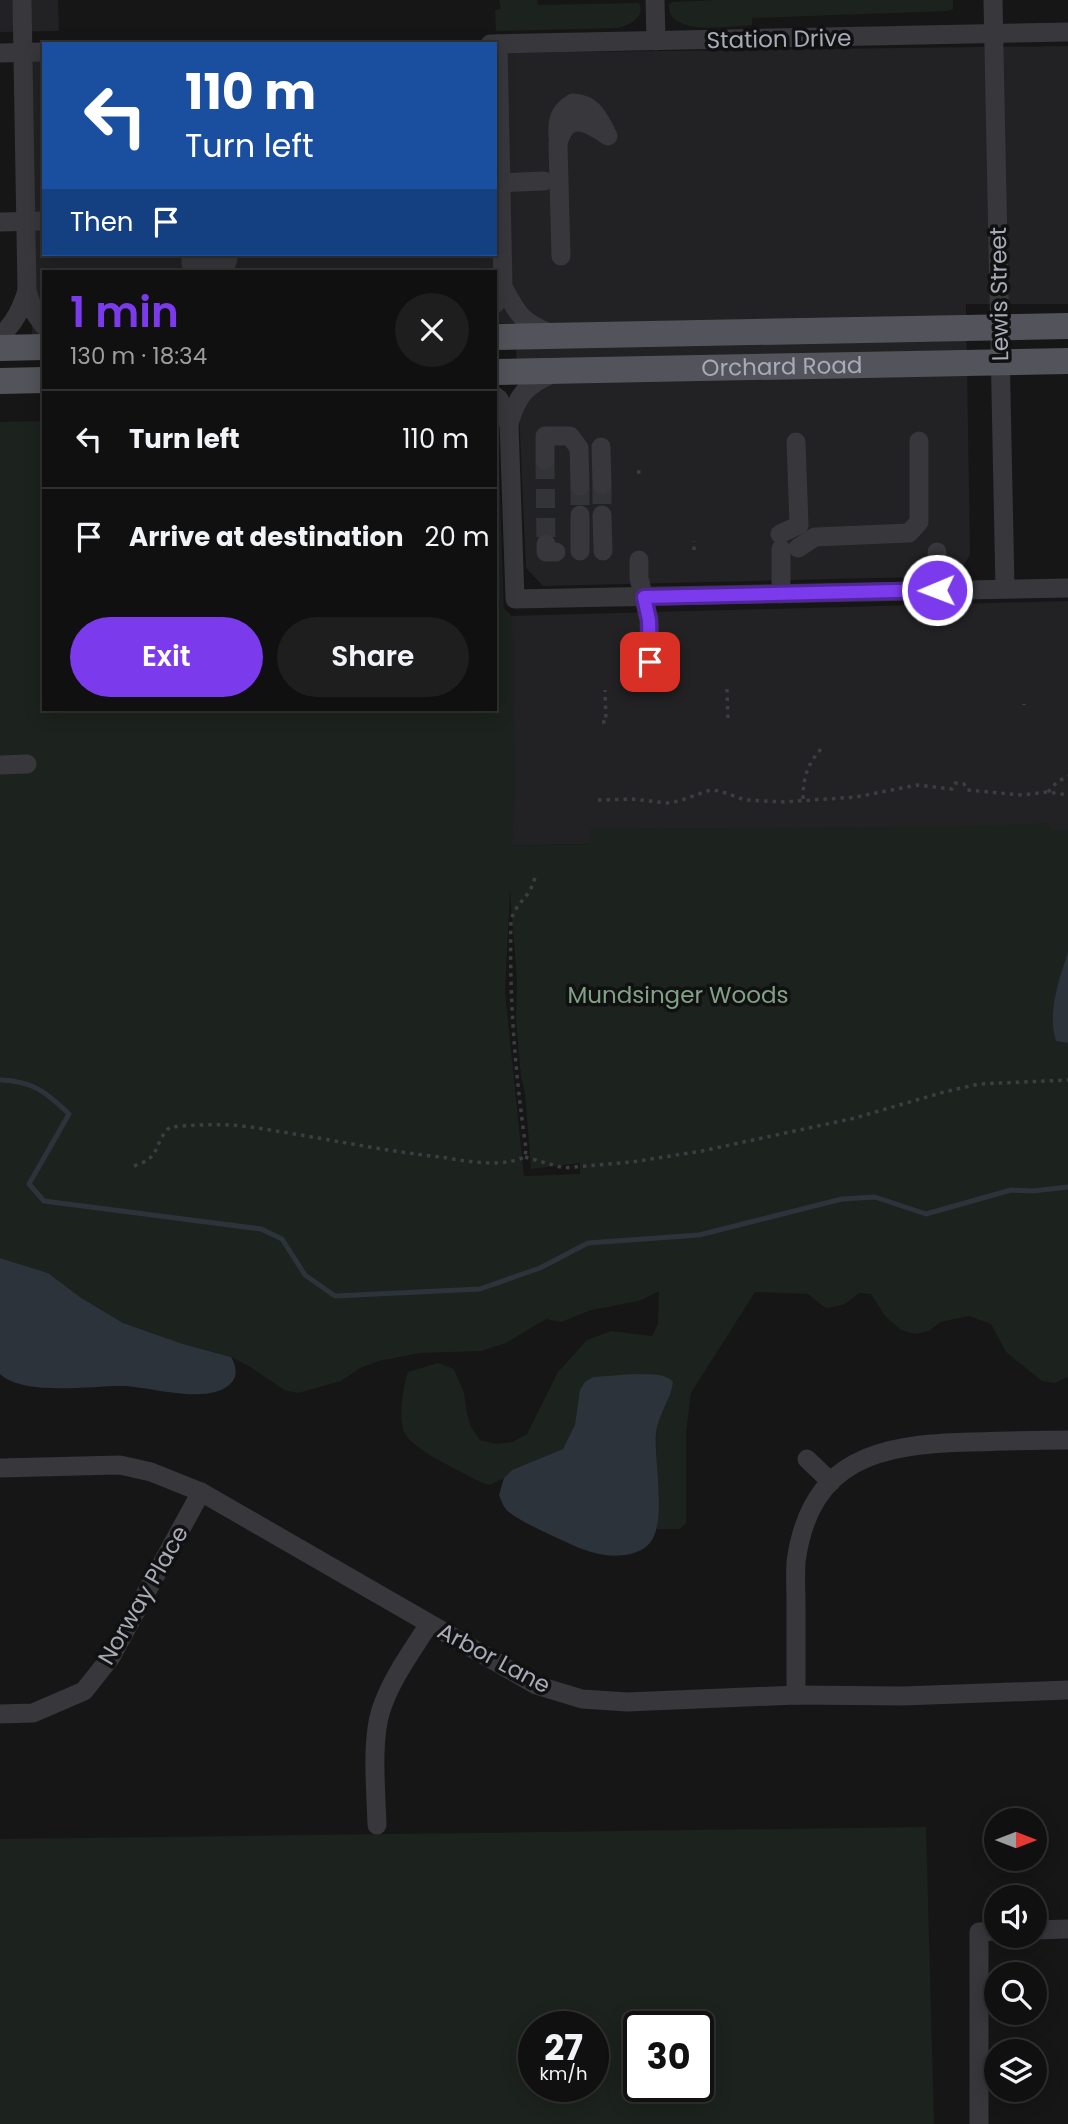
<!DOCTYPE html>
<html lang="en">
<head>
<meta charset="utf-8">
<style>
	:root { --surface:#101011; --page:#1e1e1f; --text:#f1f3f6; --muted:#9c9d9f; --line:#303031; --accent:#7c3aed }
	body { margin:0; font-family:Poppins,sans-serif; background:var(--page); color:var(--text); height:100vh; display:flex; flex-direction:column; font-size:26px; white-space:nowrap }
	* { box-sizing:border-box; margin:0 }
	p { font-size:23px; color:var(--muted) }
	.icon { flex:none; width:38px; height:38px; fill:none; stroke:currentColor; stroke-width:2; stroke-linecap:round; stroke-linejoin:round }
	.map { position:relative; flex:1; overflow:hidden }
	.drawer { position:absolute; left:42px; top:270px; width:455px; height:441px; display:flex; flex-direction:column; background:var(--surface); border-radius:0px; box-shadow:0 4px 18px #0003,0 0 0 2px var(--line) }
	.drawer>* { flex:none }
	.top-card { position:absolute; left:42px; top:42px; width:455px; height:214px; border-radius:0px; box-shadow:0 4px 18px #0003,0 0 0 2px var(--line); background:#1a4fa0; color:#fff; overflow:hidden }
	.needle { width:46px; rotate:90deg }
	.controls { position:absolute; left:984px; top:1808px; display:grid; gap:14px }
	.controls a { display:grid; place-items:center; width:63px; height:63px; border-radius:50%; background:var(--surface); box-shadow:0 4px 18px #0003,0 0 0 2px var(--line); font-size:35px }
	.speed { position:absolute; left:518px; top:2011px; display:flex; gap:14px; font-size:35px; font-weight:700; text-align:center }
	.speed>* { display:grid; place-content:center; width:91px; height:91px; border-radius:50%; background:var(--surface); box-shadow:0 4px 18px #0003,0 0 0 2px var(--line); line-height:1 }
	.speed small { font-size:18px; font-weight:400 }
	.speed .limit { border:4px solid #111; border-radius:10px; background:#fff; color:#111 }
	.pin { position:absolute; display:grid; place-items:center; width:60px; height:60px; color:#fff; margin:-30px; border-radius:14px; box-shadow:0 4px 10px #0006 }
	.me { position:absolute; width:77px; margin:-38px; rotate:269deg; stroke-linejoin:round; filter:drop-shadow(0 0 5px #0008) }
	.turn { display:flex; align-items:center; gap:24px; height:147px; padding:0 28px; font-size:32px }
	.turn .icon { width:91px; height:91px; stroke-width:2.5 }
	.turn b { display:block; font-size:49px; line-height:60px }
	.then { display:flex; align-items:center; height:66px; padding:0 28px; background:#0003; gap:14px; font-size:26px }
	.round { display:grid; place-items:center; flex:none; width:74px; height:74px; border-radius:37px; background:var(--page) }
	.overview { display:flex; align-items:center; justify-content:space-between; height:119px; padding:0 28px }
	h1 { font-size:42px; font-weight:600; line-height:52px; color:var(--accent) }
	.primary-button { display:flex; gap:14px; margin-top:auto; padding:14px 28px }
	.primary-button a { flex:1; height:80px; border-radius:42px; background:var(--accent); color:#fff; font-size:28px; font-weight:600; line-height:80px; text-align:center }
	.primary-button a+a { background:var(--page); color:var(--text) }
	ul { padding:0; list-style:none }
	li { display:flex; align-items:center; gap:21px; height:98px; padding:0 28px; border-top:2px solid var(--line) }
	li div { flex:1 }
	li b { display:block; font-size:26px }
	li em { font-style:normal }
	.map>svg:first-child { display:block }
	.built { fill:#222224 }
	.green { fill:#1c221e; fill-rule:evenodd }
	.water { fill:#2c333b }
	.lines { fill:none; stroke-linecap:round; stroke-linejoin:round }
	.stream { stroke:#2c333b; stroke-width:5 }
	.minor-tunnel { stroke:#333437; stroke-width:19; stroke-dasharray:19 10; stroke-linecap:butt }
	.path { stroke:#3d3e43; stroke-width:3.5; stroke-dasharray:3.5 5; stroke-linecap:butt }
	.minor { stroke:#37373c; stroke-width:19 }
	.major { stroke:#53545b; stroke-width:26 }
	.route-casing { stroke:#51269a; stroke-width:18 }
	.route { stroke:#7c3aed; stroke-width:12 }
	.labels { text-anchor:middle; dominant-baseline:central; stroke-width:7; stroke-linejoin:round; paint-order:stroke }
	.street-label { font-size:23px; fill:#a8abb7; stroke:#111112 }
	.park-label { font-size:23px; fill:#81a186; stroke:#111112 }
</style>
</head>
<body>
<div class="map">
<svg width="1068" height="2124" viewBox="0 0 1068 2124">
	<rect width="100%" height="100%" fill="#161617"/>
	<g class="built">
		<path d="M0 0H58L59 31 0 32Z"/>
		<path d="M1068 46V304H966L970 555 960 571 916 577 543 586 526 568 515 323H495V271H44V338H32L29 58H44V254H495V53Z"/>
		<path d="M1068 601V830L507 846 506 616Z"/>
	</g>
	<g class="green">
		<path d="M499 0H537L538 5 639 3C646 17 630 25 618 28L496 31 495 10 501 9Z"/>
		<path d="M716 0H953V9L947 11 752 18V25C731 26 666 37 669 4L673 2Z"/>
		<path d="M44 421V709H495V422L498 434 504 609 510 614 512 618 515 785 512 846 590 844V829L995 826 1047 823 1050 830H1068V1377L1055 1383 1042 1381 1006 1352 991 1324 969 1316 940 1322 929 1331 915 1334 901 1330 885 1316 871 1294 859 1293 845 1304 829 1308 824 1307 808 1294 755 1292 691 1393 686 1432V1523L680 1529H657L656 1435 658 1422 668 1401 593 1377C574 1388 581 1404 576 1423 573 1433 568 1441 563 1449L512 1470 504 1478 490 1485 482 1483C463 1472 412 1450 404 1432 398 1416 403 1387 408 1372L438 1363 454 1369 464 1393 467 1414 471 1427 480 1440 496 1444 512 1442 527 1434 558 1372 587 1340 611 1331 652 1336 658 1324 659 1291 639 1301 591 1310 561 1322 546 1319 506 1343 481 1351 420 1353 379 1361 360 1368 341 1381 298 1393 284 1390 249 1366 231 1357 183 1344 123 1323 80 1297 48 1273 0 1258V422ZM510 891 517 980 516 1021 521 1077 525 1092 531 1169 580 1163V1174L524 1176 505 992Z"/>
		<path d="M926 1827 934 2124H0V1839ZM534 2026H593V2086H534ZM639 2026H698V2086H639Z"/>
	</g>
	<g class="water">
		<path d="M1068 952V1043L1056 1041C1047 1012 1059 980 1068 952Z"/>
		<path d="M0 1258 48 1273 80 1297 123 1323 183 1344 231 1357C236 1365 238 1375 232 1382 211 1407 150 1386 121 1386 90 1386 23 1396 0 1374Z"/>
		<path d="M635 1374C647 1375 665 1372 673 1382 671 1400 658 1415 656 1433 654 1461 666 1517 652 1540 647 1548 639 1552 630 1554 609 1559 587 1552 568 1543 549 1534 527 1525 510 1513 504 1509 502 1502 499 1495L504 1478 512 1470 563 1449 575 1425 580 1390 585 1382 593 1377Z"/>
	</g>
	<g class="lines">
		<path class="stream" d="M0 1080C33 1081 46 1092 69 1114L29 1184 44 1201 261 1229 282 1239 305 1275 335 1296 480 1289 540 1268 588 1243 699 1235 842 1199 875 1197 926 1214 1011 1190 1033 1191 1068 1187"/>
		<g class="minor-tunnel">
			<path d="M545 460 546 544"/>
			<path d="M602 485V515"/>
			<path d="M580 486V515"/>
		</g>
		<g class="path">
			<path d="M637 472H645"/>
			<path d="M694 550V541"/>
			<path d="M727 689 728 721"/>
			<path d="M1024 704V705"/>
			<path d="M602 722H606L605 690"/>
			<path d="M1048 792 1057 782 1068 776"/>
			<path d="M803 799C803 778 807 764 822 748"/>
			<path d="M598 800 632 799 667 803 679 801 710 790 720 791 745 800 784 802 856 797 917 785 952 789 955 783 964 784 967 790 1022 795 1048 792 1068 795"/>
			<path d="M525 1157 564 1168 632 1162 702 1151 855 1118 944 1092 979 1084 1068 1080"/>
			<path d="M134 1166C163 1157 152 1144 170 1127 196 1125 224 1123 250 1127 314 1136 376 1150 440 1157 467 1161 499 1168 525 1157L526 1149C515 1072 509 997 511 920 517 900 530 899 535 877"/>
		</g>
		<g class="minor">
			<path d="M22 0 27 291"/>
			<path d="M655 0 656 41"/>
			<path d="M993 0 1005 589"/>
			<path d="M490 44 1068 32"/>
			<path d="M498 44 503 287"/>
			<path d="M0 53 44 52"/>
			<path d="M558 138C557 122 558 112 573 103 593 104 598 117 606 132"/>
			<path d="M495 183 544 181"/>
			<path d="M0 222 44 221"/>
			<path d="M191 254V264L227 262 229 254"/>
			<path d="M561 256 558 144C566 111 587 121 608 136"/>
			<path d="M495 304 503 287C517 313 522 323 550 333"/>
			<path d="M0 336C15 323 21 309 27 291L34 312 44 326"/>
			<path d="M554 373C526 385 517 395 509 424L515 599 1068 588"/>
			<path d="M495 396 499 399 509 424"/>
			<path d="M601 447 602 485"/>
			<path d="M545 460V436H570L579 448 580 486"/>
			<path d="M580 515V551"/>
			<path d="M602 515 603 551"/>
			<path d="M780 534 799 525 796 442"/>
			<path d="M546 544V552H556"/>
			<path d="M798 548 815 537 909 533 919 522V441"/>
			<path d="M781 549V594"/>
			<path d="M937 552V590"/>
			<path d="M639 560V578L649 620 650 662"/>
			<path d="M0 765 27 764"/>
			<path d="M807 1459 831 1482"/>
			<path d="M0 1468 120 1465 151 1472 201 1492 536 1685 582 1699 627 1702 796 1695 903 1696 1068 1690"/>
			<path d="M796 1695C796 1665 796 1635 796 1605 796 1591 795 1576 796 1562 810 1457 881 1444 972 1442 1004 1441 1036 1440 1068 1440"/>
			<path d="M0 1714 33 1713 84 1691 111 1657 201 1492"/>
			<path d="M377 1825C376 1791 371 1741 381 1710 391 1679 412 1651 429 1624"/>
			<path d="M1034 1930 1068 1929"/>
			<path d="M979 2124V1932L996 1931"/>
		</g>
		<g class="major">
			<path d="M495 337 1068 326"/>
			<path d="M0 348 44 347"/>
			<path id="s1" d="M495 372 1068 361"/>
			<path d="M0 381 44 380"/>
		</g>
	</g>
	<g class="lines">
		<defs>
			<path id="route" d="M650 662 649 620 644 597 937 590"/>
		</defs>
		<use href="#route" class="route-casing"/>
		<use href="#route" class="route"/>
	</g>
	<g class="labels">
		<g class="street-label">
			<text transform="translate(779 39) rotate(-1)">Station Drive</text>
			<text transform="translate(999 294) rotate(-91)">Lewis Street</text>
			<text stroke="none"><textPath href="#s1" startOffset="287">Orchard Road</textPath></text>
			<text transform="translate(143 1595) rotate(-60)">Norway Place</text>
			<text transform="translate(494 1658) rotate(28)">Arbor Lane</text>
		</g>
		<g class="park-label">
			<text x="678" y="995">Mundsinger Woods</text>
		</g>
	</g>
</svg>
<div class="controls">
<a><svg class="needle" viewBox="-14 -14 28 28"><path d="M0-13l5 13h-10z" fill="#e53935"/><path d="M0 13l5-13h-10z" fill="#9c9d9f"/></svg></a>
<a><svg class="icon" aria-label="sound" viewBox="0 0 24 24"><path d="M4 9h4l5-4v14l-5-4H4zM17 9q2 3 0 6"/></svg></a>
<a><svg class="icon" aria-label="search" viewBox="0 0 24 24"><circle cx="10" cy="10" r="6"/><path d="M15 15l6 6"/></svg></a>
<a><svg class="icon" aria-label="layers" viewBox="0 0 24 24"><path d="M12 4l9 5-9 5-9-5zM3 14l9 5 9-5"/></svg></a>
</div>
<div class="speed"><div>27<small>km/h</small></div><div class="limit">30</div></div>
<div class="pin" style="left:650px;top:662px;background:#d93025"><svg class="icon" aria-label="arrive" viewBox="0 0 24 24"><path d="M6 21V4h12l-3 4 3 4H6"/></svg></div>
<svg class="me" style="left:937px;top:590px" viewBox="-20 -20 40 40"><circle r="17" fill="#7c3aed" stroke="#fff" stroke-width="3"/><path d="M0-11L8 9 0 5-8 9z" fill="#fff"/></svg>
<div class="top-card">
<div class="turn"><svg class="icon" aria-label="left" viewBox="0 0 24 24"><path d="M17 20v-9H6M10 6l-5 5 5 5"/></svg><div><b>110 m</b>Turn left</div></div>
<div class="then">Then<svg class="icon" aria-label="arrive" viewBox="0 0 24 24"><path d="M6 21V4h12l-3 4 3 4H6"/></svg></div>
</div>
<section class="drawer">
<div class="overview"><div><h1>1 min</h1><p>130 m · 18:34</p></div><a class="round"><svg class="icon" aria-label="close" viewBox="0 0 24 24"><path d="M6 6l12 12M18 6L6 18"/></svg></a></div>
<ul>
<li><svg class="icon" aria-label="left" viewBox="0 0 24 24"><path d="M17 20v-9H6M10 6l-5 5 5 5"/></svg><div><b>Turn left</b></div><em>110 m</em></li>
<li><svg class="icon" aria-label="arrive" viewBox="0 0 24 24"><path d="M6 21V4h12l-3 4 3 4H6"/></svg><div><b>Arrive at destination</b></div><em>20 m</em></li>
</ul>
<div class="primary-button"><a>Exit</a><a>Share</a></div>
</section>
</div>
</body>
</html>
